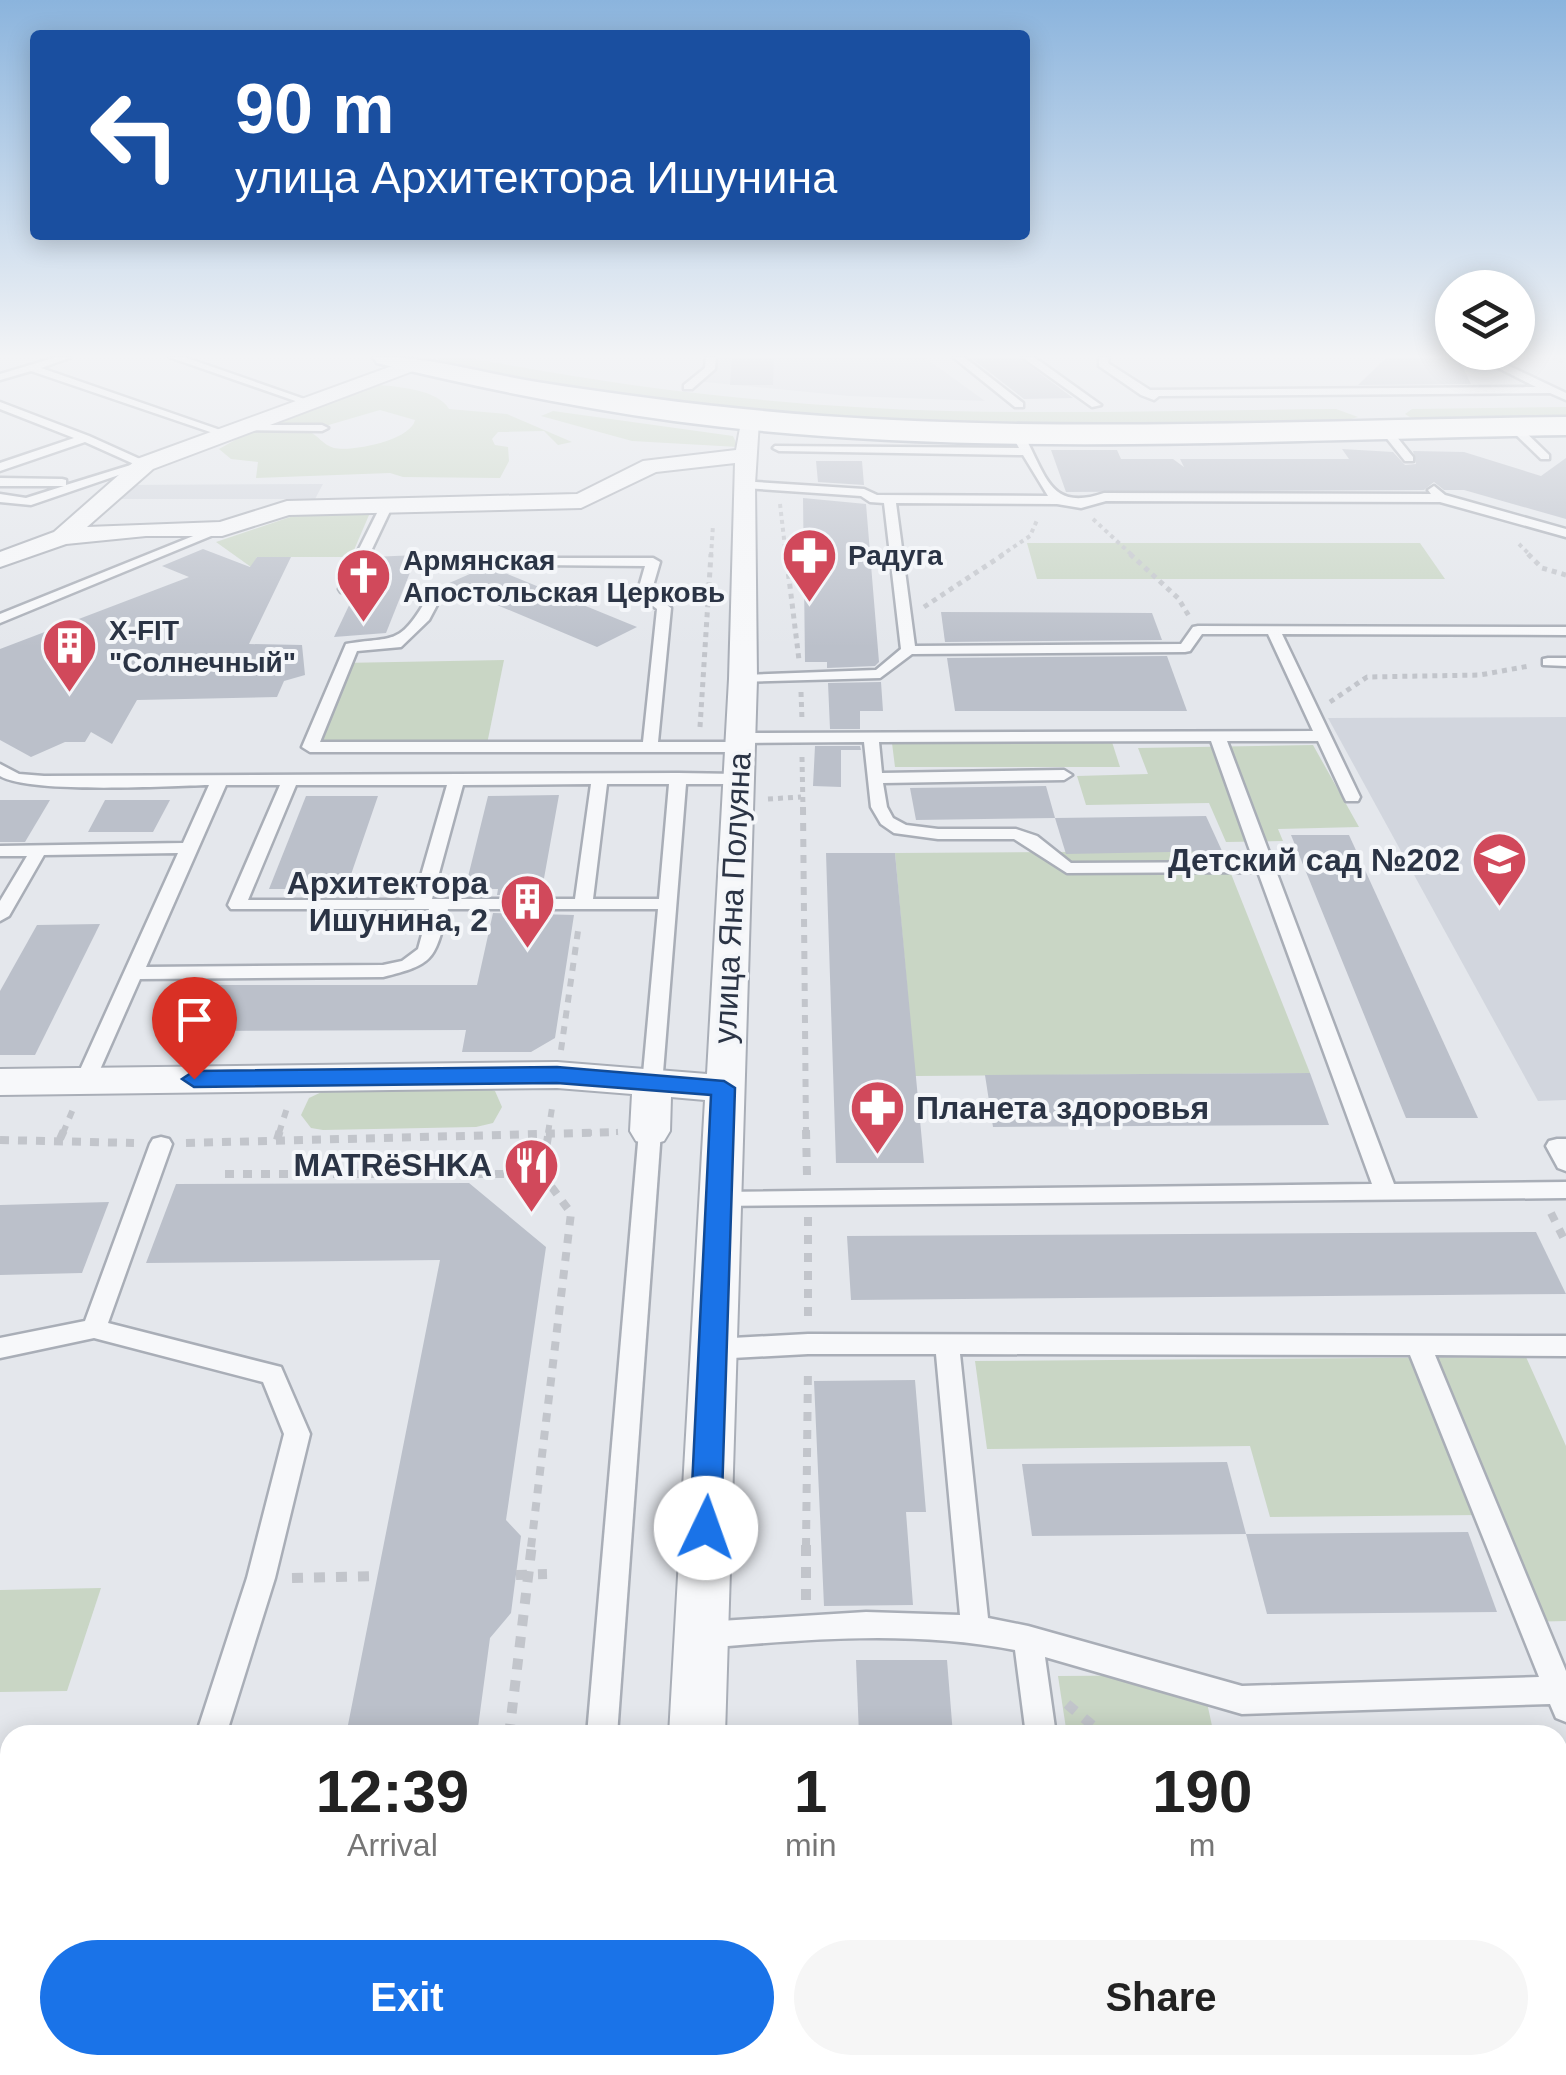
<!DOCTYPE html>
<html lang="en">
<head>
<meta charset="utf-8">
<style>
	:root { --surface:#fff; --page:#f6f6f6; --text:#222; --muted:#767676; --accent:#1a73e8 }
	body { margin:0; font-family:Arial,sans-serif; background:var(--page); color:var(--text); height:100vh; display:flex; flex-direction:column; font-size:38px; white-space:nowrap }
	* { box-sizing:border-box; margin:0 }
	p { font-size:32px; color:var(--muted) }
	.icon { flex:none; width:55px; height:55px; fill:none; stroke:currentColor; stroke-width:2; stroke-linecap:round; stroke-linejoin:round }
	.map { position:relative; flex:1; overflow:hidden }
	.panel { position:absolute; left:0px; top:1725px; width:1568px; height:350px; display:flex; flex-direction:column; background:var(--surface); border-radius:30px 30px 0 0; box-shadow:0 5px 25px #0003 }
	.panel>* { flex:none }
	.top-card { position:absolute; left:30px; top:30px; width:1000px; height:210px; border-radius:10px; box-shadow:0 5px 25px #0003; background:#1a4fa0; color:#fff; overflow:hidden }
	.tools { position:absolute; left:1435px; top:270px; display:grid; gap:20px }
	.tools a { display:grid; place-items:center; width:100px; height:100px; border-radius:50%; background:var(--surface); box-shadow:0 5px 25px #0003; font-size:50px }
	.pin { position:absolute; display:grid; place-items:center; width:85px; height:85px; color:#fff; margin:-102px -42px; border-radius:50% 50% 50% 0; rotate:-45deg; box-shadow:0 0 10px #0007 }
	.pin .icon { rotate:45deg }
	.me { position:absolute; width:110px; margin:-55px; rotate:3deg; stroke-linejoin:round; filter:drop-shadow(0 0 8px #0008) }
	.turn { display:flex; align-items:center; gap:35px; height:210px; padding:0 40px; font-size:45px }
	.turn .icon { width:130px; height:130px; stroke-width:2.5 }
	.turn b { display:block; font-size:70px; line-height:85px }
	.eta { display:flex; justify-content:space-evenly; align-items:center; height:170px; text-align:center }
	.eta b { font-size:60px; font-weight:700; line-height:70px }
	.action { display:flex; gap:20px; margin-top:auto; padding:20px 40px }
	.action a { flex:1; height:115px; border-radius:60px; background:var(--accent); color:#fff; font-size:40px; font-weight:700; line-height:115px; text-align:center }
	.action a+a { background:var(--page); color:var(--text) }
	.map>svg:first-child { display:block }
	.built { fill:#d2d6de }
	.green { fill:#c9d6c5; fill-rule:evenodd }
	.building { fill:#bbc0ca }
	.lines { fill:none; stroke-linecap:round; stroke-linejoin:round }
	.lane-casing { stroke:#a9aeb7; stroke-width:5 }
	.street-casing { stroke:#a9aeb7; stroke-width:4 }
	.primary-casing { stroke:#a3abb8; stroke-width:5 }
	.path-far4 { stroke:#c2c5cb; stroke-width:4; stroke-dasharray:4 4; stroke-linecap:butt }
	.path-far3 { stroke:#c2c5cb; stroke-width:5; stroke-dasharray:5 5; stroke-linecap:butt }
	.path-far2 { stroke:#c2c5cb; stroke-width:6; stroke-dasharray:8 8; stroke-linecap:butt }
	.path-far1 { stroke:#c2c5cb; stroke-width:8; stroke-dasharray:9 9; stroke-linecap:butt }
	.path { stroke:#c2c5cb; stroke-width:10; stroke-dasharray:11 11; stroke-linecap:butt }
	.lane { fill:#f7f8fa; fill-rule:evenodd }
	.street { fill:#f7f8fa; fill-rule:evenodd }
	.primary { fill:#fff; fill-rule:evenodd }
	.route { fill:#1a73e8; stroke:#114b97; stroke-width:2.5 }
	.labels { text-anchor:middle; dominant-baseline:central; stroke-width:8; stroke-linejoin:round; paint-order:stroke }
	.far-poi-label { font-size:28px; font-weight:bold; fill:#2b3445; stroke:#f4f6f9; text-anchor:start }
	.poi-label { font-size:32px; font-weight:bold; fill:#2b3445; stroke:#f4f6f9; text-anchor:end }
	.street-label { font-size:32px; fill:#2b3445; stroke:#f4f6f9 }
</style>
</head>
<body>
<div class="map">
<svg width="1566" height="2075" viewBox="0 0 1566 2075">
	<rect width="100%" height="100%" fill="#e4e7ec"/>
	<g class="built">
		<path d="M711 357H924L985 401 849 396 695 381 710 369Z"/>
		<path d="M323 484 315 499H108L119 485Z"/>
		<path d="M1566 717V1100L1538 1101 1328 718Z"/>
	</g>
	<g class="green">
		<path d="M441 357H466C625 388 786 407 948 411 1078 414 1207 410 1336 409L1358 417 1338 423C1096 423 850 434 610 400 553 391 496 375 439 363L436 361Z"/>
		<path d="M380 385C401 387 438 390 449 409L507 414 572 442 558 445 544 431 498 432 492 439 495 445 508 447 509 461 500 478 403 477 390 473 256 478 258 462 231 459 219 449 258 427ZM380 410 415 420C411 440 353 452 334 448 323 445 318 435 308 431Z"/>
		<path d="M1566 407V421L1418 422 1405 414 1412 409Z"/>
		<path d="M553 411 733 436 738 447 632 441 541 416Z"/>
		<path d="M305 512 369 515 351 557H257L251 567 216 542Z"/>
		<path d="M1027 543H1420L1445 579H1037Z"/>
		<path d="M504 660 487 744 310 747 341 663Z"/>
		<path d="M1112 742 1120 767H895L892 743Z"/>
		<path d="M1313 745 1359 827 1278 829 1283 841 1226 842 1209 803 1086 805 1077 776 1148 774 1138 748Z"/>
		<path d="M1222 851 1310 1073 915 1076 895 853Z"/>
		<path d="M482 1087 495 1091 502 1107 493 1123 476 1127 323 1130 311 1128 301 1115 309 1098 328 1089Z"/>
		<path d="M1526 1357 1566 1446V1621L1521 1622 1480 1515 1270 1517 1250 1446 987 1449 975 1361Z"/>
		<path d="M101 1588 67 1691 0 1692V1590Z"/>
		<path d="M1201 1675 1214 1735H1067L1058 1676Z"/>
		<path d="M1559 1734 1566 1753V2075H1115L1114 2065H1558V1735H1361Z"/>
	</g>
	<g class="building">
		<path d="M732 357H774L773 385H730Z"/>
		<path d="M970 357H1018L1073 398 1024 399Z"/>
		<path d="M1387 357H1458L1471 384 1358 385Z"/>
		<path d="M1342 449 1393 452 1405 465 1416 464 1413 451 1464 452 1541 476 1566 458V519L1464 490H1444L1434 482 1424 490 1066 492 1051 450H1117L1121 459H1173L1184 467 1180 459H1349Z"/>
		<path d="M816 461H862L864 485 818 482Z"/>
		<path d="M803 498 866 504 879 662 875 666 827 668V662H805Z"/>
		<path d="M203 549 250 567 257 557H291L249 644 302 645 305 675 284 681 277 697 137 700 112 744 91 732 85 742H65L31 757 0 740V649L189 577 162 566Z"/>
		<path d="M417 555 386 633 334 637 372 557Z"/>
		<path d="M488 566 637 627 597 647 447 584Z"/>
		<path d="M941 612 1152 613 1162 640 945 642Z"/>
		<path d="M1167 656 1187 711H955L947 658Z"/>
		<path d="M881 682 883 711H860V729H830L828 683Z"/>
		<path d="M815 746H860L861 750H841V787L813 786Z"/>
		<path d="M1046 786 1055 818 916 820 910 788Z"/>
		<path d="M559 795 541 895H497L498 889H465L488 796Z"/>
		<path d="M306 796H378L346 889H269Z"/>
		<path d="M0 800H50L25 842H0Z"/>
		<path d="M105 800H170L153 832H88Z"/>
		<path d="M1206 816 1222 851 1066 854 1055 818Z"/>
		<path d="M1291 835H1349L1478 1118H1406Z"/>
		<path d="M826 853H895L924 1163H836Z"/>
		<path d="M493 913 574 915 555 1038 531 1052H462L466 1030 188 1031 207 985H477Z"/>
		<path d="M100 924 35 1055H0V991L37 925Z"/>
		<path d="M1310 1073 1329 1125 993 1127 985 1075Z"/>
		<path d="M469 1183 546 1247 506 1520 521 1536 511 1613 490 1638 477 1735H346L440 1260 146 1263 176 1184Z"/>
		<path d="M109 1202 82 1273 0 1275V1205Z"/>
		<path d="M1536 1232 1566 1294 851 1300 847 1236Z"/>
		<path d="M915 1380 926 1512H906L913 1605 824 1606 814 1381Z"/>
		<path d="M1227 1462 1246 1534 1032 1536 1022 1464Z"/>
		<path d="M1468 1532 1497 1612 1267 1614 1246 1534Z"/>
		<path d="M856 1660H947L953 1735H859Z"/>
	</g>
	<g class="lines">
		<defs>
			<g id="lane">
				<path d="M57 357H72L41 368 229 433 219 435 31 371 0 380V374Z"/>
				<path d="M169 357H184L313 402 304 404Z"/>
				<path d="M706 357H716L715 369 692 389H684V385L705 368Z"/>
				<path d="M953 357H964L1023 403V407H1015Z"/>
				<path d="M1022 357H1034L1101 405 1092 407Z"/>
				<path d="M1099 357H1109L1108 363 1150 390 1536 387 1477 357H1490L1566 393V400L1550 393 1159 396 1154 400 1141 395 1099 366Z"/>
				<path d="M0 402 89 436 151 464 31 505 0 502V494L26 498 64 486H0V478L62 479 66 480V485L134 464 85 442 0 471V463L74 438 0 409Z"/>
				<path d="M240 425H322L328 428 322 431 236 430 234 428Z"/>
				<path d="M1510 425H1518L1549 455V459H1541L1510 429Z"/>
				<path d="M1380 426H1388L1413 457V461H1405L1380 430Z"/>
				<path d="M1020 436 1026 439C1047 479 1052 511 1104 493L1431 494 1428 490 1434 486 1445 495 1566 529V537L1440 502 1106 501 1081 508 1057 504 896 503 915 646 1181 644 1193 627 1198 626 1566 627V635L1282 634 1360 797 1358 801H1346L1344 797 1318 741H1227L1394 1184 1566 1182V1198L712 1206 709 1200 712 1194 720 1192 1372 1184 1258 872 1067 873 1014 839H938L894 833 881 824 871 807 864 742 741 743 747 747 739 752H310L302 747 346 644C392 636 399 647 426 600L431 599 438 603 429 620 401 647 357 651 320 742H643L657 609 637 594 645 566 536 565 534 562 541 558H653L660 562 651 593 671 608 658 742H738L732 738 740 733 1313 731 1268 634H1202L1190 651 1185 652 912 654 880 678 738 682V676L743 675 876 670 901 649 884 503 870 502 861 496 744 488 738 484 740 481 864 489 877 495 1048 496 1023 455 779 451 773 448 775 446 1019 448 1014 439ZM1211 741 1254 862 1071 863 1037 836 1016 829H938L906 825 893 818 887 807 883 783 1064 780 1072 775 1064 770 882 773 879 742Z"/>
				<path d="M386 503 392 507 353 589 341 592 339 589 380 507Z"/>
				<path d="M218 526 228 529 0 623V614Z"/>
				<path d="M1548 658H1566V666L1543 665V659Z"/>
				<path d="M0 764 19 774 44 776 678 773 738 774 746 779 738 784H686L662 1085 659 1090H645L642 1085 658 909H448C434 960 435 964 383 977L140 979 95 1081 85 1088 75 1081 178 853 44 855 9 916 0 921V901L27 856H0V846L183 843 209 785C167 786 31 794 0 776ZM591 784 575 899H432L463 785ZM607 784H669L659 899H593ZM226 785H280L228 905 231 909H429L418 949 402 961 383 965 146 967ZM296 785H447L414 900H248Z"/>
				<path d="M650 1124 658 1126 661 1131 617 1735H587L639 1131 642 1126Z"/>
				<path d="M161 1137 169 1139 172 1144 108 1323 281 1367 310 1434 275 1578 226 1735H196L247 1578 284 1434 263 1382 94 1338 0 1358V1338L85 1321 150 1144 153 1139Z"/>
				<path d="M1557 1139H1566V1171L1558 1168 1546 1146 1549 1141Z"/>
				<path d="M808 1334 1566 1336V1356L1435 1355 1566 1671V1722L1556 1718 1550 1704 1242 1714 1045 1657 1056 1735H1026L1015 1650C912 1630 808 1639 704 1648L694 1644 690 1635 694 1626 704 1622 866 1612 960 1615 936 1354H808L714 1359 705 1356 702 1349 705 1342 714 1339ZM960 1354 1410 1355 1539 1677 1242 1686 1028 1626 988 1618Z"/>
				<path d="M10 1868V1900L0 1902V1870Z"/>
				<path d="M558 2065H592L591 2075H557Z"/>
				<path d="M1063 2065H1097L1098 2075H1064Z"/>
			</g>
			<g id="street">
				<path d="M414 358 424 364 421 368 153 469 87 527 220 522 287 501 577 494 643 461 736 450 742 417 749 415 759 421 755 484 757 679 725 1735H669L705 1100 671 1097 670 1131 664 1141 650 1145 636 1141 630 1131 632 1094 557 1088 0 1095V1069L557 1062 707 1074 729 679 735 463 656 472 581 508 289 515 222 536H146L66 544 0 567V552L54 532 137 459Z"/>
				<rect x="651" y="2065" width="66" height="10"/>
			</g>
			<path id="primary" d="M373 357C430 356 481 373 537 382 632 397 727 409 823 416 1070 433 1319 420 1566 417V435C1270 439 968 460 674 421 574 407 475 387 377 363Z"/>
		</defs>
		<use href="#lane" class="lane-casing"/>
		<use href="#street" class="street-casing"/>
		<use href="#primary" class="primary-casing"/>
		<g class="path-far4">
			<path d="M1552 357 1566 363"/>
			<path d="M780 504 786 556"/>
			<path d="M1093 519 1133 556"/>
			<path d="M1519 544 1531 556"/>
			<path d="M711 556 713 525"/>
			<path d="M1000 556 1030 536 1038 518"/>
		</g>
		<g class="path-far3">
			<path d="M786 554 799 660"/>
			<path d="M1130 554 1178 598 1189 616"/>
			<path d="M1528 554 1542 568 1566 575"/>
			<path d="M924 607 1004 554"/>
			<path d="M801 692 802 720"/>
			<path d="M1330 702 1367 677 1480 675 1529 666"/>
			<path d="M700 727 711 554"/>
			<path d="M802 757 803 809"/>
			<path d="M768 799 801 797"/>
		</g>
		<g class="path-far2">
			<path d="M803 807 806 1133"/>
			<path d="M561 1050 579 924"/>
			<path d="M63 1133 73 1109"/>
			<path d="M279 1133 287 1108"/>
			<path d="M548 1133 553 1102"/>
			<path d="M584 1133 618 1132"/>
		</g>
		<g class="path-far1">
			<path d="M806 1130 807 1175"/>
			<path d="M60 1139 64 1130"/>
			<path d="M0 1140 134 1143"/>
			<path d="M277 1140 280 1130"/>
			<path d="M186 1143 618 1132"/>
			<path d="M225 1174H542"/>
			<path d="M1551 1213 1566 1243"/>
			<path d="M808 1217V1320"/>
			<path d="M531 1547 571 1213 542 1174 549 1130"/>
			<path d="M806 1547 808 1367"/>
		</g>
		<g class="path">
			<path d="M516 1575 547 1574"/>
			<path d="M292 1578 378 1576"/>
			<path d="M806 1600V1544"/>
			<path d="M1067 1704 1104 1735"/>
			<path d="M509 1735 532 1544"/>
			<path d="M1495 2065 1506 2075"/>
			<path d="M468 2075 469 2065"/>
		</g>
		<use href="#lane" class="lane"/>
		<use href="#street" class="street"/>
		<use href="#primary" class="primary"/>
	</g>
	<linearGradient id="sky" x2="0" y2="1"><stop stop-color="#8bb4dd"/><stop offset="0.55" stop-color="#f3f4f6"/><stop offset="1" stop-color="#f3f4f6" stop-opacity="0"/></linearGradient>
	<rect width="1566" height="647" fill="url(#sky)"/>
	<path class="route" d="M557 1067 724 1081 735 1088 721 1528 717 1538 706 1542 695 1538 690 1528 711 1095 557 1083 194 1087 182 1079 194 1071Z"/>
	<defs>
		<symbol id="pharmacy-pin" viewBox="-11 -11 22 30"><path d="M0 17L-7.5 6A9.5 9.5 0 1 1 7.5 6Z" fill="#d1495b" stroke="#f4f6f9"/><path d="M-2-6h4v4h4v4h-4v4h-4v-4h-4v-4h4Z" fill="#fff"/></symbol>
		<symbol id="church-pin" viewBox="-11 -11 22 30"><path d="M0 17L-7.5 6A9.5 9.5 0 1 1 7.5 6Z" fill="#d1495b" stroke="#f4f6f9"/><path d="M-1.2-6h2.4v3.5h3.3v2.4h-3.3V6h-2.4V-.1h-3.3v-2.4h3.3Z" fill="#fff"/></symbol>
		<symbol id="building-pin" viewBox="-11 -11 22 30"><path d="M0 17L-7.5 6A9.5 9.5 0 1 1 7.5 6Z" fill="#d1495b" stroke="#f4f6f9"/><path d="M-4-6H4V6H1V3H-1V6H-4ZM-2.5-4.3h1.7v1.8h-1.7ZM.8-4.3h1.7v1.8H.8ZM-2.5-1h1.7V.8h-1.7ZM.8-1h1.7V.8H.8Z" fill="#fff"/></symbol>
		<symbol id="school-pin" viewBox="-11 -11 22 30"><path d="M0 17L-7.5 6A9.5 9.5 0 1 1 7.5 6Z" fill="#d1495b" stroke="#f4f6f9"/><path d="M0-5L7-2L0 1L-7-2ZM-4 1L0 2.5L4 1V4Q0 6-4 4Z" fill="#fff"/></symbol>
		<symbol id="restaurant-pin" viewBox="-11 -11 22 30"><path d="M0 17L-7.5 6A9.5 9.5 0 1 1 7.5 6Z" fill="#d1495b" stroke="#f4f6f9"/><path d="M-5-6h1v4h1v-4h1v4h1v-4h1v5L-1.5 .5V6h-2V.5L-5-1ZM5-6V6H3V1.5H1.5Q1.5-4 5-6Z" fill="#fff"/></symbol>
	</defs>
	<g fill-rule="evenodd">
		<use href="#pharmacy-pin" x="778" y="524" width="63" height="86"/>
		<use href="#church-pin" x="332" y="544" width="63" height="86"/>
		<use href="#building-pin" x="38" y="614" width="63" height="86"/>
		<use href="#school-pin" x="1468" y="828" width="63" height="86"/>
		<use href="#building-pin" x="496" y="870" width="63" height="86"/>
		<use href="#pharmacy-pin" x="846" y="1076" width="63" height="86"/>
		<use href="#restaurant-pin" x="500" y="1134" width="63" height="86"/>
	</g>
	<g class="labels">
		<g class="far-poi-label">
			<text x="848" y="555">Радуга</text>
			<text x="403" y="560">Армянская<tspan x="403" dy="32">Апостольская Церковь</tspan></text>
			<text x="109" y="630">X-FIT<tspan x="109" dy="32">"Солнечный"</tspan></text>
		</g>
		<g class="poi-label">
			<text x="1460" y="860">Детский сад №202</text>
			<text x="488" y="883">Архитектора<tspan x="488" dy="37">Ишунина, 2</tspan></text>
			<text x="916" y="1108" text-anchor="start">Планета здоровья</text>
			<text x="492" y="1165">MATRёSHKA</text>
		</g>
		<g class="street-label">
			<text transform="translate(732 898) rotate(-87)">улица Яна Полуяна</text>
		</g>
	</g>
</svg>
<div class="tools">
<a><svg class="icon" aria-label="layers" viewBox="0 0 24 24"><path d="M12 4l9 5-9 5-9-5zM3 14l9 5 9-5"/></svg></a>
</div>
<div class="pin" style="left:194px;top:1079px;background:#d93025"><svg class="icon" aria-label="arrive" viewBox="0 0 24 24"><path d="M6 21V4h12l-3 4 3 4H6"/></svg></div>
<svg class="me" style="left:706px;top:1528px" viewBox="-20 -20 40 40"><circle r="19" fill="#fff"/><path d="M0-13L10 11 0 6-10 11z" fill="#1a73e8"/></svg>
<div class="top-card">
<div class="turn"><svg class="icon" aria-label="left" viewBox="0 0 24 24"><path d="M17 20v-9H6M10 6l-5 5 5 5"/></svg><div><b>90 m</b>улица Архитектора Ишунина</div></div>
</div>
<section class="panel">
<div class="eta">
<div><b>12:39</b><p>Arrival</p></div>
<div><b>1</b><p>min</p></div>
<div><b>190</b><p>m</p></div>
</div>
<div class="action"><a>Exit</a><a>Share</a></div>
</section>
</div>
</body>
</html>
